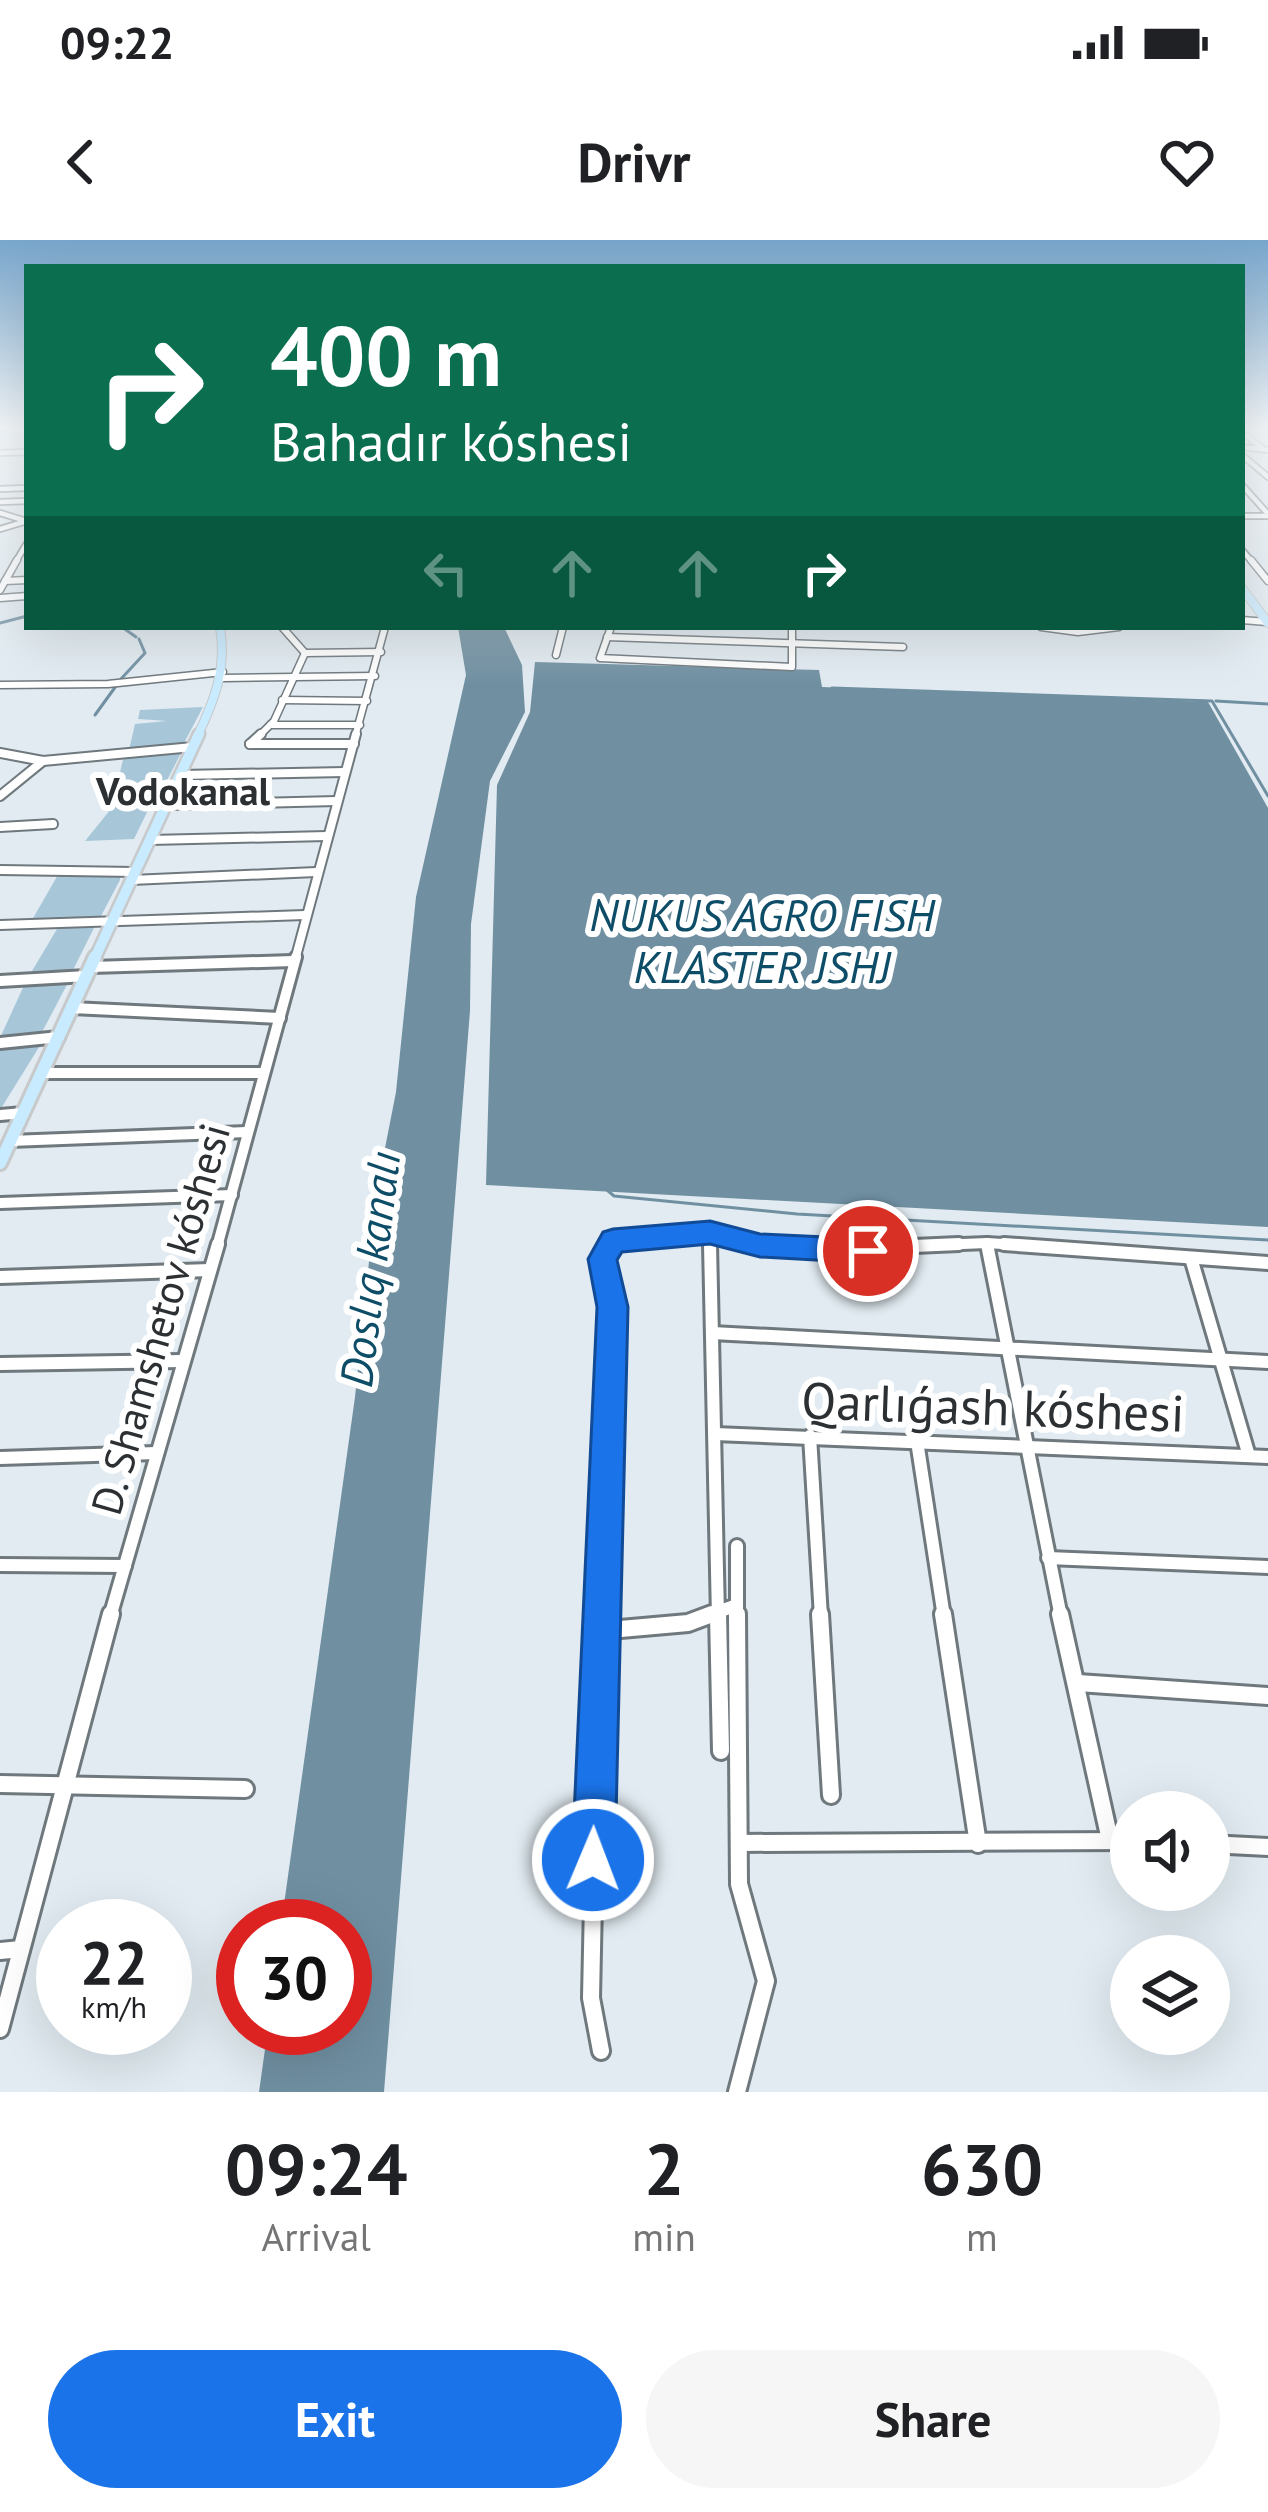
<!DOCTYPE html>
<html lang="en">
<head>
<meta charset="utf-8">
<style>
	:root { --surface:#fff; --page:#f6f6f6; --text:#202124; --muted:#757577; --accent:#1a73e8 }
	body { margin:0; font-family:"PT Sans",sans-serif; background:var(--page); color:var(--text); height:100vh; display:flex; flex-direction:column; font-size:45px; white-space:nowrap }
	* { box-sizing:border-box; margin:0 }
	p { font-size:39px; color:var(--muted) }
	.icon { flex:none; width:66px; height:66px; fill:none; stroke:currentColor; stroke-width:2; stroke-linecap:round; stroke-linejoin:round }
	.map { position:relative; height:1852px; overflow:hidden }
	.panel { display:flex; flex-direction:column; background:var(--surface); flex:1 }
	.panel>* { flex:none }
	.top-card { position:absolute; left:24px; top:24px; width:1221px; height:366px; border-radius:0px; box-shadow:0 12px 48px #0002; background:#0b6e4f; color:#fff; overflow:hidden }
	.fabs { position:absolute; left:1110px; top:1551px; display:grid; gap:24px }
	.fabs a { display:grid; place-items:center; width:120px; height:120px; border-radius:50%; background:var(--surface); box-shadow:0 12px 48px #0002; font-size:60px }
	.speed { position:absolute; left:36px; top:1659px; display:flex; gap:24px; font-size:60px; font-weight:700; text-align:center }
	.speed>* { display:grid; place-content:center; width:156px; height:156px; border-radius:50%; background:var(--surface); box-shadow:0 12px 48px #0002; line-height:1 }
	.speed small { font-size:30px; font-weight:400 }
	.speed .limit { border:18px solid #d22; background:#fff; color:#111 }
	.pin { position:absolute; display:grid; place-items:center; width:102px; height:102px; color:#fff; margin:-51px; border:6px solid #fff; border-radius:50%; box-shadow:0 3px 12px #0007 }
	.me { position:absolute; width:132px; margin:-66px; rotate:1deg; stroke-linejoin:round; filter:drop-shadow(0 0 9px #0008) }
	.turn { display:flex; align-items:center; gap:42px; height:252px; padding:0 48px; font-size:54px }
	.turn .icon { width:156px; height:156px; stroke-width:2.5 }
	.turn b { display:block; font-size:84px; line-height:102px }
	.lanes { display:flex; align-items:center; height:114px; padding:0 48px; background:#0003; justify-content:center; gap:60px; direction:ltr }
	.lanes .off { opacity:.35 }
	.eta { display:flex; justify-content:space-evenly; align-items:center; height:204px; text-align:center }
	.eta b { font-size:72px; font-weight:800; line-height:84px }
	.action { display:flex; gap:24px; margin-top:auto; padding:24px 48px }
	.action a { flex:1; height:138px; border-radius:72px; background:var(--accent); color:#fff; font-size:48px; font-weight:800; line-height:138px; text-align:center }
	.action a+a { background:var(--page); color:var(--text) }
	.status { display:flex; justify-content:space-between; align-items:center; height:84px; padding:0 60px; background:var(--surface); direction:ltr }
	.status svg { height:33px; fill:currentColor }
	header { display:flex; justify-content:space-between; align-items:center; height:156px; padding:0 48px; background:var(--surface); font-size:54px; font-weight:800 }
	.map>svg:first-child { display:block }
	.green { fill:#a7c7d9 }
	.water { fill:#7090a2 }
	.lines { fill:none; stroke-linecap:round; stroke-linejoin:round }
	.stream { stroke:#7090a2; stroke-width:3 }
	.minor-far5-casing { stroke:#6f787d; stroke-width:8 }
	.minor-far4-casing { stroke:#6f787d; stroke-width:9 }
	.minor-far3-casing { stroke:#6f787d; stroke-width:12 }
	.minor-far2-casing { stroke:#6f787d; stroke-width:16 }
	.minor-far1-casing { stroke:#6f787d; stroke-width:18 }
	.minor-casing { stroke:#6f787d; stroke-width:22 }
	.major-far3-casing { stroke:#c8c9ca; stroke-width:9 }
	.major-far2-casing { stroke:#c8c9ca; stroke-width:10 }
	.major-far1-casing { stroke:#c8c9ca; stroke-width:15 }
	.major-casing { stroke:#c8c9ca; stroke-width:18 }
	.minor-far5 { stroke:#fff; stroke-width:4.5 }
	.minor-far4 { stroke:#fff; stroke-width:6 }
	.minor-far3 { stroke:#fff; stroke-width:8 }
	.minor-far2 { stroke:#fff; stroke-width:10 }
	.minor-far1 { stroke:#fff; stroke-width:12 }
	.minor { stroke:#fff; stroke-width:16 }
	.major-far3 { stroke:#c8ebff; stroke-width:6 }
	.major-far2 { stroke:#c8ebff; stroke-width:8 }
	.major-far1 { stroke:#c8ebff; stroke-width:10 }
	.major { stroke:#c8ebff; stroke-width:12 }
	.route { fill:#1a73e8; stroke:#114b97; stroke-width:3 }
	.labels { text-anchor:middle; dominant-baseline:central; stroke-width:12; stroke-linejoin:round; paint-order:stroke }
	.far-neighbourhood-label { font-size:39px; font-weight:bold; fill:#2c3033; stroke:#fff }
	.street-label { font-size:42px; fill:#2c3033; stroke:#fff }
	.water-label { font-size:45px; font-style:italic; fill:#0e4d68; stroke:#fff }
	.near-street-label { font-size:51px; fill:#2c3033; stroke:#fff }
</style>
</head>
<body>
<div class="status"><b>09:22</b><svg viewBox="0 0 49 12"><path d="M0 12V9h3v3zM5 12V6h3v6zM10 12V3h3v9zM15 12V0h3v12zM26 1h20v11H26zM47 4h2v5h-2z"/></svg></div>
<header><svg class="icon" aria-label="back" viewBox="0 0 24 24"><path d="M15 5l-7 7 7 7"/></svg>Drivr<svg class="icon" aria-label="heart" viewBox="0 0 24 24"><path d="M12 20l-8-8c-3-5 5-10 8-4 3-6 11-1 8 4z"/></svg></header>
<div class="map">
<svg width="1268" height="1852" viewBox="0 0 1268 1852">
	<rect width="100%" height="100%" fill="#e1ebf1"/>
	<g class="green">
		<path d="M203 467 183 505 129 510 135 484 167 481 138 479 140 470Z"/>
		<path d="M177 510 181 513 158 558 109 560 114 550 153 546H117L124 515Z"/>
		<path d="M115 564H151L134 599 85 601Z"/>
		<path d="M59 633 120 635V640L101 676 32 680Z"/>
		<path d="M96 684 73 730 32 731 57 689Z"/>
		<path d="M70 739 41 794 0 798 26 741Z"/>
		<path d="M0 804H41L0 870Z"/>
	</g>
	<g class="water">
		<path d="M458 387H504L522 425 525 472 490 541 471 684 470 771 384 1852H259L268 1788H345V1686H281L355 1157 376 954 396 852 416 657 466 435Z"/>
		<path d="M535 422 819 430 822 447 1208 462 1268 568V987L486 945 497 545 530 472Z"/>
	</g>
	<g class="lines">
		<g class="stream">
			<path d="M0 383 27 376"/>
			<path d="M122 387 136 397"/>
			<path d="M120 440 145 413 139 399"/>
			<path d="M832 448 1212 461 1268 556"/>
			<path d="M1216 461 1268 464"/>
			<path d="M95 475 116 446"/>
			<path d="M607 950 614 956 797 974 1268 1000"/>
		</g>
		<defs>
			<g id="minor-far5">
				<path d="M1242 192 1262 208"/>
				<path d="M1242 207 1268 210"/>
				<path d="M0 213 27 212"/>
				<path d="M1242 215 1268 237"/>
				<path d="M1242 245 1268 274"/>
				<path d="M0 249 27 248"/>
				<path d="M0 262 27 261"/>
				<path d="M0 273 23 280"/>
				<path d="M1242 276H1268"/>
				<path d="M0 289 27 281"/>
				<path d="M1242 310 1253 323"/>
				<path d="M15 323 27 303"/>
			</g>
			<g id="minor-far4">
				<path d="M1251 320 1268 341"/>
				<path d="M5 341 27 340"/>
				<path d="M0 350 17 320"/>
				<path d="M0 358 27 356"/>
				<path d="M1242 380 1267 382"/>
				<path d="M282 387 305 413"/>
				<path d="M611 387 600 418 792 427V387"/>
				<path d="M1041 387 1078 392 1119 387"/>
				<path d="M607 397 903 407"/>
				<path d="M305 413 381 412"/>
				<path d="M556 415 563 387"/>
				<path d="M223 438 375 436"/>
				<path d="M0 445 108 444 223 432"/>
				<path d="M282 460 367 461"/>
				<path d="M270 485H360"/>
				<path d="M258 497 274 481 305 413"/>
				<path d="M355 497 385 387"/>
			</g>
			<g id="minor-far3">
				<path d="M250 504 261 494"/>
				<path d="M250 504H354"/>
				<path d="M0 513 43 521 193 507"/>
				<path d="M180 535 345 532"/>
				<path d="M0 556 43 521"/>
				<path d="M166 565 337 561"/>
				<path d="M0 587 53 584"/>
				<path d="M150 600 327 596"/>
				<path d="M0 630 135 632"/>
				<path d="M131 640 316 632"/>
				<path d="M0 685 305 675"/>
				<path d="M295 720 356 494"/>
			</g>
			<g id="minor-far2">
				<path d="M91 727 293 721"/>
				<path d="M0 741 87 736"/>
				<path d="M72 768 280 778"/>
				<path d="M0 803 59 797"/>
				<path d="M42 833H263"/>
				<path d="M0 875 23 873"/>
				<path d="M10 901 247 892"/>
				<path d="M0 963 232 955"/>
				<path d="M710 993V1007"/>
				<path d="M217 1007 296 717"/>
				<path d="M609 1007 613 1001 710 993 780 1007"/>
				<path d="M889 1007 987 1003 1046 1007"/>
			</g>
			<g id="minor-far1">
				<path d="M710 1004 718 1377"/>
				<path d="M754 1004 824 1010 959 1004"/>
				<path d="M987 1004 1061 1377"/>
				<path d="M1004 1004 1268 1023"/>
				<path d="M1191 1018 1249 1216"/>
				<path d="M0 1037 210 1030"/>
				<path d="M712 1093 1268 1122"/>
				<path d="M0 1124 182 1121"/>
				<path d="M715 1194 1268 1217"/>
				<path d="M810 1196 821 1377"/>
				<path d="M917 1201 944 1377"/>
				<path d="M0 1218 156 1213"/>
				<path d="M737 1306V1377"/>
				<path d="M1048 1318 1268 1327"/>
				<path d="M0 1325 125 1326"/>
				<path d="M110 1377 218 1004"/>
				<path d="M599 1377 612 1067 602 1019 611 1004"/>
				<path d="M704 1377 737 1365"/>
			</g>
			<g id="minor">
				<path d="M599 1374 591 1758 601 1811"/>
				<path d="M718 1374 721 1511"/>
				<path d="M820 1374 831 1555"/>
				<path d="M943 1374 978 1604"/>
				<path d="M1060 1374 1110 1600"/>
				<path d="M598 1391 688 1383 712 1374"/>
				<path d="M1078 1443 1268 1456"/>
				<path d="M0 1544 245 1549"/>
				<path d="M739 1603 1131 1601"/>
				<path d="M1209 1604 1268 1607"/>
				<path d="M0 1711 21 1709"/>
				<path d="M0 1789 111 1374"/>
				<path d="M737 1852 766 1741 739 1644 737 1374"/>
			</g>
			<path id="major-far3" d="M0 197 27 189"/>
			<g id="major-far2">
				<path d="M1242 348 1268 383"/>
				<path d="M197 497C215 459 227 429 220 387"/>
			</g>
			<path id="major-far1" d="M94 720 199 494"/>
			<path id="major" d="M0 923 95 717"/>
		</defs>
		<use href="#minor-far5" class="minor-far5-casing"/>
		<use href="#minor-far4" class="minor-far4-casing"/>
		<use href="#minor-far3" class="minor-far3-casing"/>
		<use href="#minor-far2" class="minor-far2-casing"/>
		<use href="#minor-far1" class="minor-far1-casing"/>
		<use href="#minor" class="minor-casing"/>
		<use href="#major-far3" class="major-far3-casing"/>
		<use href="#major-far2" class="major-far2-casing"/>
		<use href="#major-far1" class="major-far1-casing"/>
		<use href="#major" class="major-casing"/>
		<use href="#minor-far5" class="minor-far5"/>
		<use href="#minor-far4" class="minor-far4"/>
		<use href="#minor-far3" class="minor-far3"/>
		<use href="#minor-far2" class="minor-far2"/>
		<use href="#minor-far1" class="minor-far1"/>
		<use href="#minor" class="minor"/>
		<use href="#major-far3" class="major-far3"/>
		<use href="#major-far2" class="major-far2"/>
		<use href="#major-far1" class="major-far1"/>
		<use href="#major" class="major"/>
	</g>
	<linearGradient id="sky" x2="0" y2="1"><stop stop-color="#78a6cc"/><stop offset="0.42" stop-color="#f2f6f9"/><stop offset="1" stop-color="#f2f6f9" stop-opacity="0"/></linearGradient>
	<rect width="1268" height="446" fill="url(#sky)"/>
	<path class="route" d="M710 981 760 994 868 999 882 1011 868 1023 760 1017 710 1004 622 1012 617 1020 628 1067 615 1620 609 1635 593 1641 578 1635 572 1620 597 1067 588 1019 603 992 613 989Z"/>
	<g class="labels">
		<g class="far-neighbourhood-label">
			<text x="183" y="550">Vodokanal</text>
		</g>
		<g class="street-label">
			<text transform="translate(160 1079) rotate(-74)">D. Shamshetov kóshesi</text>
		</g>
		<g class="water-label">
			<text x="762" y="674">NUKUS AGRO FISH<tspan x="762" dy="52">KLASTER JSHJ</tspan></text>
			<text transform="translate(369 1029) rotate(-83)">Doslıq kanalı</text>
		</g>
		<g class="near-street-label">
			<text transform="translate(993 1166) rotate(2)">Qarlıǵash kóshesi</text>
		</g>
	</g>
</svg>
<div class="fabs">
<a><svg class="icon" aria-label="sound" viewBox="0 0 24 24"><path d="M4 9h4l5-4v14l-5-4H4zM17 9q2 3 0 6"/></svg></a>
<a><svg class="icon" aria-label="layers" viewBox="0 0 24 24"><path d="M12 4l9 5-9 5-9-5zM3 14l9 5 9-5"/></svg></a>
</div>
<div class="speed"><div>22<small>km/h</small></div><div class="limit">30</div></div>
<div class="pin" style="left:868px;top:1011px;background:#d93025"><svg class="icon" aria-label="arrive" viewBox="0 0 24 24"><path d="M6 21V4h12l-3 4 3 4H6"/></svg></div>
<svg class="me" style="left:593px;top:1620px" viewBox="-20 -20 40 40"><circle r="17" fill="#1a73e8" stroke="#fff" stroke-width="3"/><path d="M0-11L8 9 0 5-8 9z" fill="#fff"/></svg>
<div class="top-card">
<div class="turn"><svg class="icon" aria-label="right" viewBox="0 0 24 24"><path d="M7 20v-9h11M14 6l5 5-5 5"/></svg><div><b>400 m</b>Bahadır kóshesi</div></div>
<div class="lanes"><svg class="icon off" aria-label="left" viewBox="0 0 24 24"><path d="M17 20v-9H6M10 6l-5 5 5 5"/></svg><svg class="icon off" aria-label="ahead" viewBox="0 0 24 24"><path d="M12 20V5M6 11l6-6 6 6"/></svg><svg class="icon off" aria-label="ahead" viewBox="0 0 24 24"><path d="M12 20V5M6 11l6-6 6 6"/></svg><svg class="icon" aria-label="right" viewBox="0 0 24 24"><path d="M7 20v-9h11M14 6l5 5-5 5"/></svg></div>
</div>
</div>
<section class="panel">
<div class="eta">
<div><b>09:24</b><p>Arrival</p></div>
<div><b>2</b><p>min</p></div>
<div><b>630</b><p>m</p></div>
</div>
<div class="action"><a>Exit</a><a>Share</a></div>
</section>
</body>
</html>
